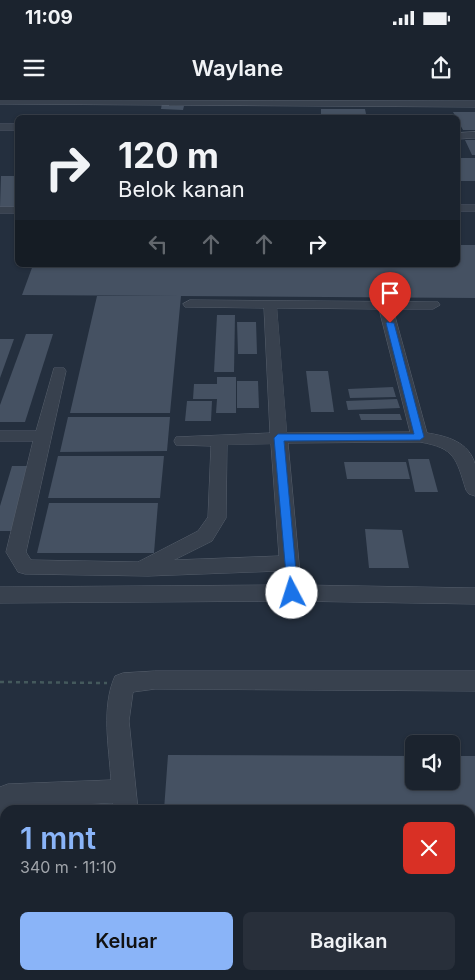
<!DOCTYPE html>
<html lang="id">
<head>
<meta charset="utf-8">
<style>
	:root { --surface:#1b232e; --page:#282f3a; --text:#f1f3f6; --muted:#a0a4aa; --line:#39404a; --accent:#8ab4f8 }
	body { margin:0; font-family:Inter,sans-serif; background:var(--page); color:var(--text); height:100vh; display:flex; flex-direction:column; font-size:19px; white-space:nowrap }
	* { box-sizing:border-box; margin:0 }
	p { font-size:16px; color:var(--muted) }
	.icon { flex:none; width:28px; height:28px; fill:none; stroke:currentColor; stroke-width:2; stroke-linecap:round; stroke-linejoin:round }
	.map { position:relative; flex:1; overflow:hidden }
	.details { position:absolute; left:0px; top:705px; width:475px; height:175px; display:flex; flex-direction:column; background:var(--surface); border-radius:15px 15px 0 0; box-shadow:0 1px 4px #0004,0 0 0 1px var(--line) }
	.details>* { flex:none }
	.banner { position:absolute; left:15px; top:15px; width:445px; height:152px; border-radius:8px; box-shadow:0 1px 4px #0004,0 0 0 1px var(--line); background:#1b232e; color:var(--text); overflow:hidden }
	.controls { position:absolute; left:405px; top:635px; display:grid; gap:10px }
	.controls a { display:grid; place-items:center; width:55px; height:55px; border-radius:8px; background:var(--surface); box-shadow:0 1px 4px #0004,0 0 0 1px var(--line); font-size:25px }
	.pin { position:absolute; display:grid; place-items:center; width:42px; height:42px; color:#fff; margin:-51px -21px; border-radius:50% 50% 50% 0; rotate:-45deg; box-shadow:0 0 5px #0007 }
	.pin .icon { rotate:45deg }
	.me { position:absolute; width:55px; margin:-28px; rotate:355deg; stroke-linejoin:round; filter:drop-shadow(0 0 4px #0008) }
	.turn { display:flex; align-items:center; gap:18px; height:105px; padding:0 20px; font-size:22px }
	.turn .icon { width:65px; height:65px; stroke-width:2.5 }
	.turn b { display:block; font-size:35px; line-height:42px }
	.lanes { display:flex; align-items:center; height:48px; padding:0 20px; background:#0003; justify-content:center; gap:25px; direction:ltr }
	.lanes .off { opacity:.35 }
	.round { display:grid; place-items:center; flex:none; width:52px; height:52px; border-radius:8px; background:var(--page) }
	.overview { display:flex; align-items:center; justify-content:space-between; height:85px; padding:0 20px }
	h1 { font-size:30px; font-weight:600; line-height:38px; color:var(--accent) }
	.button { display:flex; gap:10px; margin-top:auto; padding:10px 20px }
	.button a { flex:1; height:58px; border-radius:8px; background:var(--accent); color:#111; font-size:20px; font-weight:600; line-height:58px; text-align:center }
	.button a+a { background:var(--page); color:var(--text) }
	.status { display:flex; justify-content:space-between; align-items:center; height:35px; padding:0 25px; background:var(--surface); direction:ltr }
	.status svg { height:14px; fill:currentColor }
	header { display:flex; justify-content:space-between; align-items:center; height:65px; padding:0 20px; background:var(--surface); font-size:22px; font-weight:600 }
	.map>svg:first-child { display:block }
	.building { fill:#455162 }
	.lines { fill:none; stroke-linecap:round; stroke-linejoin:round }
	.minor-casing { stroke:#565f6c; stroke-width:1 }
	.path { stroke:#44595c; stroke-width:2.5; stroke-dasharray:4 4; stroke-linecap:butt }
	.minor { fill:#38414e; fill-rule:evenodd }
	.route { fill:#1a73e8; stroke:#114b97 }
</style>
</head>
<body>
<div class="status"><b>11:09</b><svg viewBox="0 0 49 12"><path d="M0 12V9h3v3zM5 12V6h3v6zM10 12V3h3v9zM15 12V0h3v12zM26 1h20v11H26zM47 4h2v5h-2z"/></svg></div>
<header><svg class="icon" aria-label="menu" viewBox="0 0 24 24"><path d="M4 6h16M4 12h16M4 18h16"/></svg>Waylane<svg class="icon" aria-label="share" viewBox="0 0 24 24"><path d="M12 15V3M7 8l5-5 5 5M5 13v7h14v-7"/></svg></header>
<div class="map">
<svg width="475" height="880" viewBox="0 0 475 880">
	<rect width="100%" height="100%" fill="#242f3e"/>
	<g class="building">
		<path d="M162 3H169V6H184L183 10 161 9Z"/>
		<path d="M321 9H365L366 14H321Z"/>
		<path d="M453 12H475V30H463Z"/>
		<path d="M465 40H475V55H472Z"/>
		<rect x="458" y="58" width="17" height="23"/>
		<path d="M1 76H18V107H0Z"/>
		<path d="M458 145H475V198L22 195 33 165H458Z"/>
		<path d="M97 196H181L170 313H70Z"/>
		<path d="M217 215H235L234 272H214Z"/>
		<path d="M237 222H256L257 254H238Z"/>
		<path d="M26 234H53L25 322H0V305Z"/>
		<path d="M0 239H14L0 278Z"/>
		<path d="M306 271H328L334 312H311Z"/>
		<path d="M217 277H236V313H216L217 299H193L194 284H217Z"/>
		<path d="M237 281H258L259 308H237Z"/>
		<path d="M393 287 396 297 350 298 348 289Z"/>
		<path d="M397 299 400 308 348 310 346 301Z"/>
		<path d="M187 301H212L211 321H185Z"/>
		<path d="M359 314H400L402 320H361Z"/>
		<path d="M68 317H170L167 351 60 352Z"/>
		<path d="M58 356H164L160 398H48Z"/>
		<path d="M408 359H429L438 392H415Z"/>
		<path d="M344 362H406L410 379H347Z"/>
		<path d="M12 366H35L18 431H0V406Z"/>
		<path d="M49 403H158L154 453H37Z"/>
		<path d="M365 429 402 430 409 468H369Z"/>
		<path d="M168 655 414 656V681H451V656H475V880H150V875H470V710H164Z"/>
	</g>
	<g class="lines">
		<defs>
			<g id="minor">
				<path d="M0 0 475 1V7L0 4Z"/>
				<rect x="0" y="24" width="18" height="6"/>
				<path d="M475 32V38L458 39V33Z"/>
				<rect x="458" y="105" width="17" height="6"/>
				<rect x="0" y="107" width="18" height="6"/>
				<path d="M190 200 438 202 440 205 433 209H393L427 333C447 336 469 342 475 364 475 373 475 386 475 396L469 394 466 390C456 358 455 348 420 342L288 343 301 485 475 488V504L292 501 0 503V487L281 485 280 471 148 476 25 474 18 472 6 452 33 341H0V331H36L54 268H64L66 271 26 452 31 460 138 462 198 431 208 417 211 346 176 345 174 341 176 337 270 333 264 208 185 207 183 204ZM277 208 379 209 410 332 287 333ZM271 344 279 456 174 460 212 441 226 418 227 345Z"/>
				<path d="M155 571H475V591L155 589 133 592 129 621 138 710H114L113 703 18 707V710H5V747L0 749V687L8 684 111 680C109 647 101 607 115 576L123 573Z"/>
				<rect x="0" y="822" width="5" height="28"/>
			</g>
		</defs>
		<use href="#minor" class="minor-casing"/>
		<path class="path" d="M0 582 107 583"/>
		<use href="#minor" class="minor"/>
	</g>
	<path class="route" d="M387 222 394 223 424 337 420 340 284 341 298 493 297 497H288L274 338 278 334H414L386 223Z"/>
</svg>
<div class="controls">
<a><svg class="icon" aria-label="sound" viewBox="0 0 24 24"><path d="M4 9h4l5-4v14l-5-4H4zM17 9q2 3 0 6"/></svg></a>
</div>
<div class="pin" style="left:390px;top:223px;background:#d93025"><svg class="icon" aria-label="arrive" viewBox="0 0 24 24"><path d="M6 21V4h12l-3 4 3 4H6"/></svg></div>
<svg class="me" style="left:292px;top:493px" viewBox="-20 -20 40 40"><circle r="19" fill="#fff"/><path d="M0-13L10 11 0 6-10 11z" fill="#1a73e8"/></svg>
<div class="banner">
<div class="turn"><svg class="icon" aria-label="right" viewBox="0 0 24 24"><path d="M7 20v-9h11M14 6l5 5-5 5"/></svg><div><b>120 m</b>Belok kanan</div></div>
<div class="lanes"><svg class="icon off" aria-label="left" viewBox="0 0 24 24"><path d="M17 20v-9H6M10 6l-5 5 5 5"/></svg><svg class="icon off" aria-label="ahead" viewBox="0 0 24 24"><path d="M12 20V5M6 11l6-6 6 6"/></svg><svg class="icon off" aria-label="ahead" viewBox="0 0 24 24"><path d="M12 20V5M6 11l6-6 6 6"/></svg><svg class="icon" aria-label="right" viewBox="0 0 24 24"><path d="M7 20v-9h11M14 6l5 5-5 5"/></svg></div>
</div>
<section class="details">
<div class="overview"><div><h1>1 mnt</h1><p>340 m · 11:10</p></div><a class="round" style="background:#d93025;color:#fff"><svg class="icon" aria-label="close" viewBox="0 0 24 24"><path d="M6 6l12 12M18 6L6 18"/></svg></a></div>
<div class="button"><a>Keluar</a><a>Bagikan</a></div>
</section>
</div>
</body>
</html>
